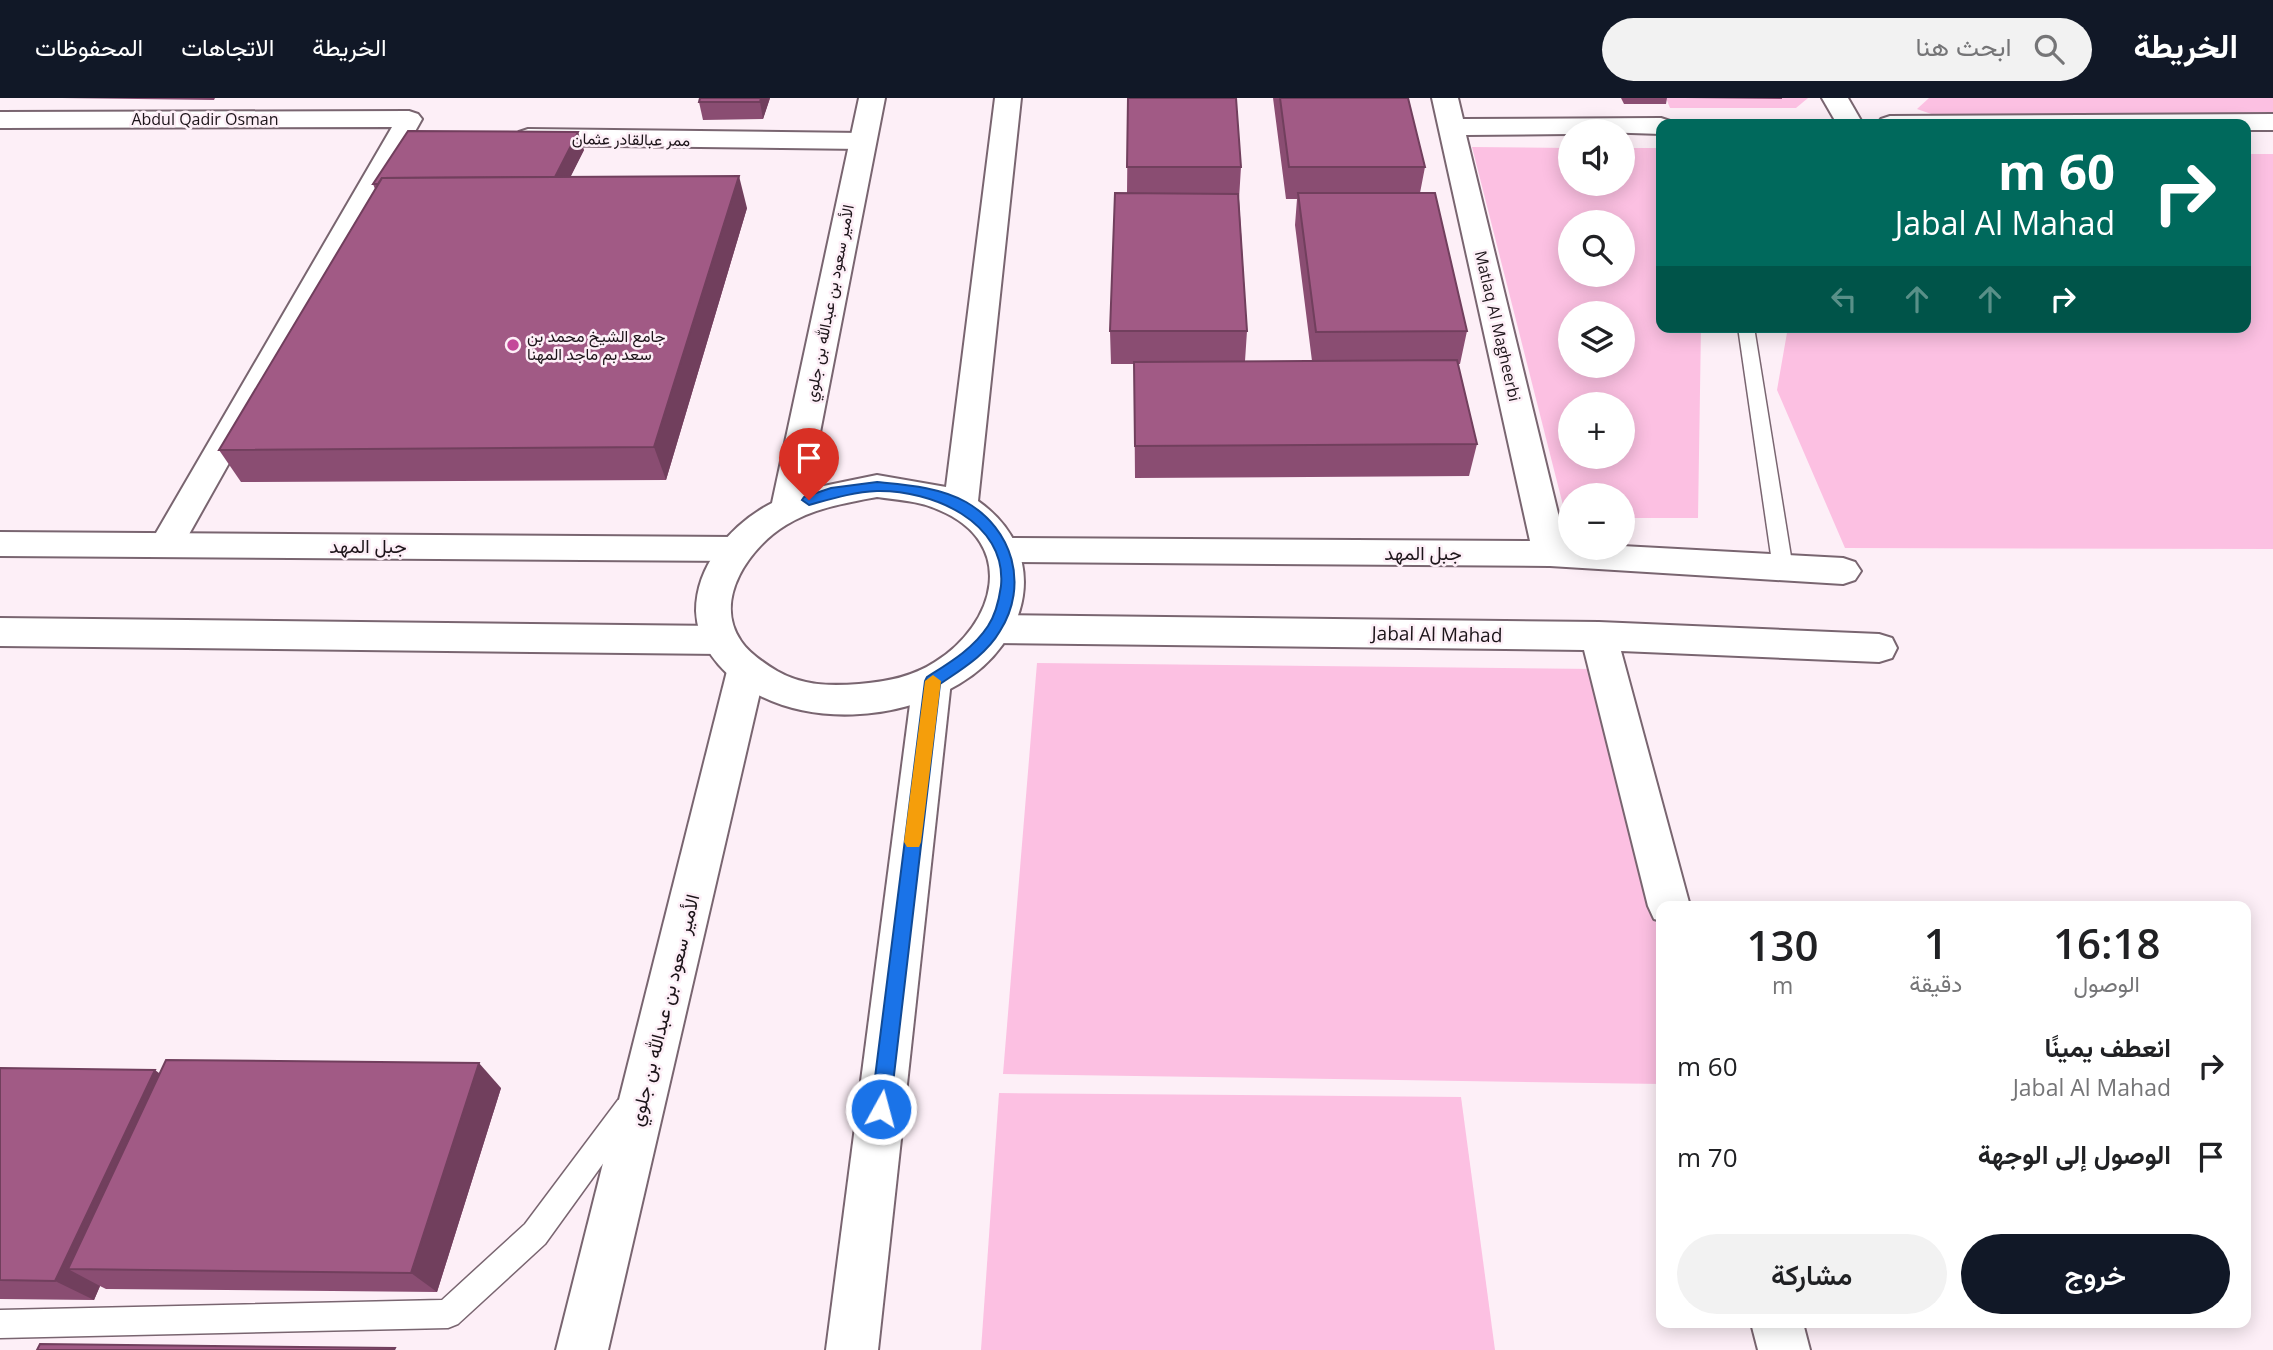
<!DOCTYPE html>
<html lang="ar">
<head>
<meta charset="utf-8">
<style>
	:root { --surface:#fff; --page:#f2f2f2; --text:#202124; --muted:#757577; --accent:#111827 }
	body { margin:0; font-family:"Open Sans",Vazirmatn,sans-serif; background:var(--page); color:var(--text); direction:rtl; height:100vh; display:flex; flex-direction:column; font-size:26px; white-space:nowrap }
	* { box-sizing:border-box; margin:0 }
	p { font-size:23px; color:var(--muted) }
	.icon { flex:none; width:38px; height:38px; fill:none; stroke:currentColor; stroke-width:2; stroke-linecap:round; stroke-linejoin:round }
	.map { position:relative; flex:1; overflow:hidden; direction:ltr }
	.panel { position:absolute; left:1656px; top:803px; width:595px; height:427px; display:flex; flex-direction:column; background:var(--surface); border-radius:14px; box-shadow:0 4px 18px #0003; direction:rtl }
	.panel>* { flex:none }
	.top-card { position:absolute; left:1656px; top:21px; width:595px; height:214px; border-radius:14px; box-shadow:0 4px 18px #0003; direction:rtl; background:#00695c; color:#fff; overflow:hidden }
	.buttons { position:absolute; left:1558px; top:21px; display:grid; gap:14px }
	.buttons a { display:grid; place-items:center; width:77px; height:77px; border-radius:50%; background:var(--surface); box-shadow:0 4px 18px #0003; font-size:35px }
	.pin { position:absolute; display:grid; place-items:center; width:60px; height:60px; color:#fff; margin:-72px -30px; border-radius:50% 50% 50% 0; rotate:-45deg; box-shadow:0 0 7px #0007 }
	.pin .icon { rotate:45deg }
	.me { position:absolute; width:77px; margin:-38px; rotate:7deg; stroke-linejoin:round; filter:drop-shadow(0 0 5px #0008) }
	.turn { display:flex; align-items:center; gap:24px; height:147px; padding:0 21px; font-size:32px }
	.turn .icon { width:91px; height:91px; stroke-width:2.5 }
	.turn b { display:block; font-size:49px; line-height:60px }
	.lanes { display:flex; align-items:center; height:66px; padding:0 21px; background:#0003; justify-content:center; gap:35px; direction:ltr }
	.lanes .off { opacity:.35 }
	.eta { display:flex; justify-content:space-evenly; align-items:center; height:119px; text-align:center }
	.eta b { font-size:42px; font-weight:600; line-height:49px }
	.button { display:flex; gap:14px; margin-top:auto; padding:14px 21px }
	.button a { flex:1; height:80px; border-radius:42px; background:var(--accent); color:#fff; font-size:28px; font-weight:600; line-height:80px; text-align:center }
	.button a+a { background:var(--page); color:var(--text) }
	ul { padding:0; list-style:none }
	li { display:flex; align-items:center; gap:21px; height:91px; padding:0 21px }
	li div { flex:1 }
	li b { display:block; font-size:26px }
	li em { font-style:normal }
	header { display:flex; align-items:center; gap:42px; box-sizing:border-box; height:98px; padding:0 35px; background:var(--accent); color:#fff }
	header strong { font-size:33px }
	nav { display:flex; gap:38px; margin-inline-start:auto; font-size:24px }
	.search { width:490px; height:63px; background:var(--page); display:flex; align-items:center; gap:18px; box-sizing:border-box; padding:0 24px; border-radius:38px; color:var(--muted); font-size:26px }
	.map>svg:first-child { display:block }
	.green { fill:#fcc0e2; fill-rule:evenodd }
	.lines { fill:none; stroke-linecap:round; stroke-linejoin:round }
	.service-casing { stroke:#796570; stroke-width:3 }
	.minor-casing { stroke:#796570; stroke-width:4 }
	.tertiary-casing { stroke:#796570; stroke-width:4 }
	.secondary-casing { stroke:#796570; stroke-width:4 }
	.service { fill:#fff; fill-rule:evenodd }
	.minor { fill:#fff; fill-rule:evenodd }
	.tertiary { fill:#fff; fill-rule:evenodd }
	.secondary { fill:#fff; fill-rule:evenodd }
	.wall { fill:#8a4d72 }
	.shaded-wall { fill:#713f5d }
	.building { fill:#a15a85; stroke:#713f5d; stroke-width:2 }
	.route { fill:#1a73e8; stroke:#114b97; stroke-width:2 }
	.slow { fill:#f59e0b }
	.poi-dot { fill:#c4499a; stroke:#fdeff7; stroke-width:2.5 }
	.labels { text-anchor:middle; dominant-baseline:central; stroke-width:5; stroke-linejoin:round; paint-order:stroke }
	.far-street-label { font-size:16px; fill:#1c1419; stroke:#fdeff7 }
	.far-poi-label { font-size:16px; fill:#1c1419; stroke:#fdeff7; text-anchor:start }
	.street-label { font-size:19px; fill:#1c1419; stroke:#fdeff7 }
</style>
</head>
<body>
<header>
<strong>الخريطة</strong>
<div class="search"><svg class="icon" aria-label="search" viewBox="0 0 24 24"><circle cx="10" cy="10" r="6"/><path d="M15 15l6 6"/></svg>ابحث هنا</div>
<nav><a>الخريطة</a><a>الاتجاهات</a><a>المحفوظات</a></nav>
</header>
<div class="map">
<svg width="2273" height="1252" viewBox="0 0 2273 1252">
	<rect width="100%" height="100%" fill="#fdeff7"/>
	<g class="green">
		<path d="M1666 0H1808L1796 10H1670Z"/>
		<path d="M1929 0H2273V18H1937L1917 11Z"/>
		<path d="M1472 49 1570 50V86H1622V50H1661V229H1701L1698 420H1622V397H1570V419H1566ZM1622 124V177H1570V124ZM1622 215V268H1570V215ZM1622 306V359H1570V306Z"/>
		<path d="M2245 56H2273V451L1845 450 1777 292 1788 229H2245Z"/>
		<path d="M1037 565 1595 571 1661 846V986L1003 976Z"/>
		<path d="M999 995 1461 999 1495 1252H981Z"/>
	</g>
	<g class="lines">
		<defs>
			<g id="service">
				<path d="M1738 229H1754L1793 471 1790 476H1776L1773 471Z"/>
				<path d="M627 999 636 1002 640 1011 636 1020 545 1146 458 1226 448 1230 0 1240V1212L442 1202 525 1126 618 1002Z"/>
			</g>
			<g id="minor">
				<path d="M1432 0H1458L1463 21 1661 20 1670 23 1673 26H1661V36L1570 33V36L1466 37 1565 444 1570 445V450L1622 448 1843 460 1855 464 1861 473 1855 482 1843 486 1550 468 1003 464 991 461 986 452 991 443 1003 440 1530 443Z"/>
				<path d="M1822 0H1848L1863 26H1837Z"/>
				<path d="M409 13 418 16 422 21 183 447 178 456 166 459 154 456 149 447 392 29 0 30V14Z"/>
				<path d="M2273 16V32H2245V26H1877L1881 21 1890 18Z"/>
				<path d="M528 31 862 35 871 37 875 43 871 49 862 51 528 47 519 44 515 39 519 34Z"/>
				<path d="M994 517 1599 524 1879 536 1892 540 1897 550 1892 560 1879 564 1621 553 1690 808H1661V823L1654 821 1648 808 1584 552 994 545 981 541 976 531 981 521Z"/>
				<path d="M746 559 759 563 765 573 608 1252H556L727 573 733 563Z"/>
				<path d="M932 569 945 573 951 583 878 1252H826L913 583 919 573Z"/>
				<path d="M1751 1225H1803L1810 1252H1758Z"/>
			</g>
			<g id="tertiary">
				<path d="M0 434 735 439 747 442 752 451 747 460 735 463 0 458Z"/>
				<path d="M0 520 721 528 734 532 739 542 734 552 721 556 0 548Z"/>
			</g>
			<path id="secondary" d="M859 0H885L809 391 877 377 946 389 995 0H1021L978 403C1052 455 1030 544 959 586 897 623 808 629 746 590 719 573 697 545 696 513 696 466 733 425 772 405ZM877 399C898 402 920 403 939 412 1018 445 996 526 935 564 912 579 886 584 859 586 830 588 803 588 777 573 764 565 749 555 741 543 712 501 751 448 786 427 814 410 845 405 877 399Z"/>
		</defs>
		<use href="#service" class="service-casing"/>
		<use href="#minor" class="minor-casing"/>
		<use href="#tertiary" class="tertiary-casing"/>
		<use href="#secondary" class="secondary-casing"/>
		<use href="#service" class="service"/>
		<use href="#minor" class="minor"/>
		<use href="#tertiary" class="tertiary"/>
		<use href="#secondary" class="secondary"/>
	</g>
	<g class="wall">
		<path d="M62 0H215L214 2Z"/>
		<path d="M770 0 763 21 703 22 699 4Z"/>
		<path d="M1128 0 1241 69 1239 101 1247 233 1245 263H1312L1295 127 1297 101H1286L1273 0H1408L1425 69 1420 95 1467 233 1460 266H1458L1477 346 1469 378 1135 380 1134 266H1111L1110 233 1127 95Z"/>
		<path d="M1621 0H1667L1666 6H1624Z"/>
		<path d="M1685 0H1782V1Z"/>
		<path d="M584 52 570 79 747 110 666 382 241 384 219 352 375 91 373 86Z"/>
		<path d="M0 970 160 975 501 990 437 1194 106 1191 100 1188 94 1202 0 1201Z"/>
	</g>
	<g class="shaded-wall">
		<path d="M761 0H770L763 21 760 4Z"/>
		<path d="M578 34 584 52 557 106 551 88Z"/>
		<path d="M739 78 747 110 666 382 654 349Z"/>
		<path d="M479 965 501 990 437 1194 411 1175Z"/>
		<path d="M155 972 187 996 68 1171 100 1188 94 1202 55 1183Z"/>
	</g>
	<g class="building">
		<path d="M700 0H761L760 4H699Z"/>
		<path d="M1128 0H1236L1241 69H1127Z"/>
		<path d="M1280 0H1408L1425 69H1289Z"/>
		<path d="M408 33 578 34 555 79 382 80 378 86H373Z"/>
		<path d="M739 78 654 349 219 352 382 80Z"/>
		<path d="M1115 95 1238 96 1247 233H1110Z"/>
		<path d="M1298 95H1435L1467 233 1316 234Z"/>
		<path d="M1457 262 1477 346 1135 348 1134 264Z"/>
		<path d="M166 962 479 965 411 1175 68 1171Z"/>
		<path d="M0 970 155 972 55 1183 0 1182Z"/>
		<path d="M40 1246 395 1250 394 1252H37Z"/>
	</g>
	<path class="route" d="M877 384C907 387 939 389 966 404 1013 431 1029 487 1000 533 986 557 962 571 940 586L890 1011 888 1018 881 1021 874 1018 871 1011 925 583 927 579C949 565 973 551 988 528 996 516 999 502 1001 488 1007 423 931 392 877 393 853 394 831 401 809 407L802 402 804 399 831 390Z"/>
	<path class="slow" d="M933 577 941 583 921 744 919 749H907L904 744 925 583Z"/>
	<circle class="poi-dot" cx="513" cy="247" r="7"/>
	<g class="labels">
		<g class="far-street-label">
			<text x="205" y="21">Abdul Qadir Osman</text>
			<text transform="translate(631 41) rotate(1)">ممر عبالقادر عثمان</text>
			<text transform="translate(829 205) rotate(-79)">الأمير سعود بن عبدالله بن جلوي</text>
			<text transform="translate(1498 228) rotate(77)">Matlaq Al Magheerbi</text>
		</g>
		<g class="far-poi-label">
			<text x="527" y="238">جامع الشيخ محمد بن<tspan x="527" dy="18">سعد بم ماجد المهنا</tspan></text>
		</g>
		<g class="street-label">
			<text x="368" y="448">جبل المهد</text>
			<text x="1423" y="455">جبل المهد</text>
			<text transform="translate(1437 536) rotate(1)">Jabal Al Mahad</text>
			<text transform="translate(664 912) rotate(-76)">الأمير سعود بن عبدالله بن جلوي</text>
		</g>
	</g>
</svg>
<div class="buttons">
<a><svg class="icon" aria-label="sound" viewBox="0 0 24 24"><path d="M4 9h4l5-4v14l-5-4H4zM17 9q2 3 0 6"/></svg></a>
<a><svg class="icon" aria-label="search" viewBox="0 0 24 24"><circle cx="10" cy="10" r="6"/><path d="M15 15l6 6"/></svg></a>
<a><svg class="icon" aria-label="layers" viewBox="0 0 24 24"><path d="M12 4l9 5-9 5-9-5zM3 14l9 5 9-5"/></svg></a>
<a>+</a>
<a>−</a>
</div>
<div class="pin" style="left:809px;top:402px;background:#d93025"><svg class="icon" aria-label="arrive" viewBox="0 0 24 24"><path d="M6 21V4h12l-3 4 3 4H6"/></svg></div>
<svg class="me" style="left:881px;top:1011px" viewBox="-20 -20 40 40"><circle r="17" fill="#1a73e8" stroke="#fff" stroke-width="3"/><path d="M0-11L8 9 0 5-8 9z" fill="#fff"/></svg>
<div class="top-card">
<div class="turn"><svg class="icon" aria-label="right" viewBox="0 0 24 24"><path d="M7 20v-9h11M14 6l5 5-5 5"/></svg><div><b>60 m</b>Jabal Al Mahad</div></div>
<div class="lanes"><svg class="icon off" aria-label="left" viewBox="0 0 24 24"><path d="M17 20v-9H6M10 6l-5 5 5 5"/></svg><svg class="icon off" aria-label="ahead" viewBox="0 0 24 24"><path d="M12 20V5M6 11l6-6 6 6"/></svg><svg class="icon off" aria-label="ahead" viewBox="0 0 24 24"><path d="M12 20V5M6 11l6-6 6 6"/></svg><svg class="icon" aria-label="right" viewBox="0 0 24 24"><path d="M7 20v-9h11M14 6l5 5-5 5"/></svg></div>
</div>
<section class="panel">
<div class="eta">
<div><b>16:18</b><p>الوصول</p></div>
<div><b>1</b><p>دقيقة</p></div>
<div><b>130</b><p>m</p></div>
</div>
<ul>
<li><svg class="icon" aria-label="right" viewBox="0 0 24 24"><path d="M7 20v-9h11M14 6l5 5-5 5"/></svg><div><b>انعطف يمينًا</b><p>Jabal Al Mahad</p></div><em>60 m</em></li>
<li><svg class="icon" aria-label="arrive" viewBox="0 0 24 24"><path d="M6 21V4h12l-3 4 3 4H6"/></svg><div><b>الوصول إلى الوجهة</b></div><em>70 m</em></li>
</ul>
<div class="button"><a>خروج</a><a>مشاركة</a></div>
</section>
</div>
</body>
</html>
